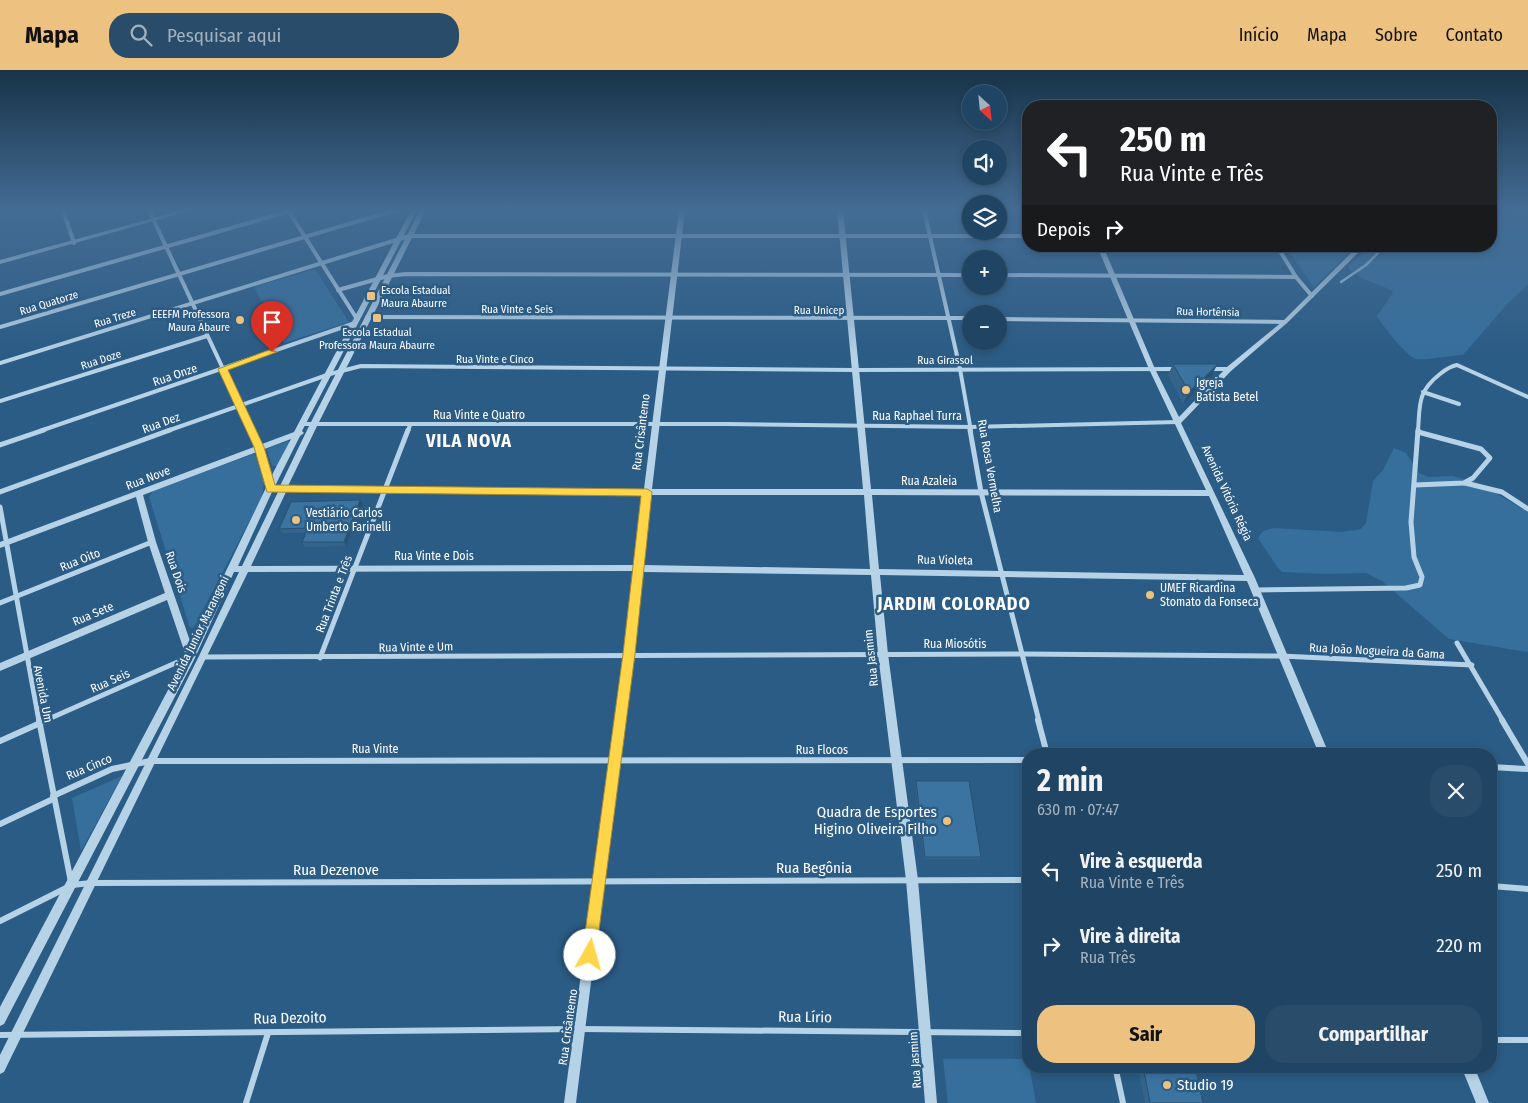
<!DOCTYPE html>
<html lang="pt">
<head>
<meta charset="utf-8">
<style>
	:root { --surface:#204564; --page:#284c6a; --text:#f1f3f6; --muted:#a2b1bf; --line:#3d5d78; --accent:#edc17f }
	body { margin:0; font-family:"Fira Sans Condensed",sans-serif; background:var(--page); color:var(--text); height:100vh; display:flex; flex-direction:column; font-size:19px; white-space:nowrap }
	* { box-sizing:border-box; margin:0 }
	p { font-size:16px; color:var(--muted) }
	.icon { flex:none; width:28px; height:28px; fill:none; stroke:currentColor; stroke-width:2; stroke-linecap:round; stroke-linejoin:round }
	.map { position:relative; flex:1; overflow:hidden }
	.sheet { position:absolute; left:1022px; top:678px; width:475px; height:325px; display:flex; flex-direction:column; background:var(--surface); border-radius:20px; box-shadow:0 2px 8px #0003,0 0 0 1px var(--line) }
	.sheet>* { flex:none }
	.top-card { position:absolute; left:1022px; top:30px; width:475px; height:152px; border-radius:20px; box-shadow:0 2px 8px #0003,0 0 0 1px var(--line); background:#202124; color:#fff; overflow:hidden }
	.needle { width:32px; rotate:153deg }
	.buttons { position:absolute; left:962px; top:15px; display:grid; gap:10px }
	.buttons a { display:grid; place-items:center; width:45px; height:45px; border-radius:50%; background:var(--surface); box-shadow:0 2px 8px #0003,0 0 0 1px var(--line); font-size:25px }
	.pin { position:absolute; display:grid; place-items:center; width:42px; height:42px; color:#fff; margin:-51px -21px; border-radius:50% 50% 50% 0; rotate:-45deg; box-shadow:0 0 5px #0007 }
	.pin .icon { rotate:45deg }
	.me { position:absolute; width:55px; margin:-28px; rotate:7deg; stroke-linejoin:round; filter:drop-shadow(0 0 4px #0008) }
	.turn { display:flex; align-items:center; gap:18px; height:105px; padding:0 15px; font-size:22px }
	.turn .icon { width:65px; height:65px; stroke-width:2.5 }
	.turn b { display:block; font-size:35px; line-height:42px }
	.then { display:flex; align-items:center; height:48px; padding:0 15px; background:#0003; gap:10px; font-size:19px }
	.round { display:grid; place-items:center; flex:none; width:52px; height:52px; border-radius:20px; background:var(--page) }
	.summary { display:flex; align-items:center; justify-content:space-between; height:85px; padding:0 15px }
	h1 { font-size:30px; font-weight:700; line-height:38px }
	.action { display:flex; gap:10px; margin-top:auto; padding:10px 15px }
	.action a { flex:1; height:58px; border-radius:20px; background:var(--accent); color:#111; font-size:20px; font-weight:700; line-height:58px; text-align:center }
	.action a+a { background:var(--page); color:var(--text) }
	ul { padding:0; list-style:none }
	li { display:flex; align-items:center; gap:15px; height:75px; padding:0 15px }
	li div { flex:1 }
	li b { display:block; font-size:19px }
	li em { font-style:normal }
	header { display:flex; align-items:center; gap:30px; box-sizing:border-box; height:70px; padding:0 25px; background:var(--accent); color:#111 }
	header strong { font-size:24px }
	nav { display:flex; gap:28px; margin-inline-start:auto; font-size:18px }
	.search { width:350px; height:45px; background:var(--page); display:flex; align-items:center; gap:12px; box-sizing:border-box; padding:0 18px; border-radius:20px; color:var(--muted); font-size:19px }
	.map>svg:first-child { display:block }
	.green { fill:#366f9c }
	.lines { fill:none; stroke-linecap:round; stroke-linejoin:round }
	.stream { stroke:#abcee7; stroke-width:2.5 }
	.minor-far2 { stroke:#b6d2e7; stroke-width:4 }
	.minor-far1 { stroke:#b6d2e7; stroke-width:5 }
	.minor { stroke:#b6d2e7; stroke-width:6 }
	.tertiary { fill:#b6d2e7; fill-rule:evenodd }
	.wall { fill:#34648a }
	.shaded-wall { fill:#2a5171 }
	.building { fill:#3c74a1; stroke:#2a5171 }
	.route { fill:#ffd54a; stroke:#a68a30 }
	.poi-dot { fill:#edc17f; stroke:#2b5c85; stroke-width:2 }
	.labels { text-anchor:middle; dominant-baseline:central; stroke-width:5; stroke-linejoin:round; paint-order:stroke }
	.far-poi-label { font-size:11px; fill:#fff; stroke:#2b5c85; text-anchor:start }
	.far-street-label { font-size:11px; fill:#fff; stroke:#2b5c85 }
	.street-label { font-size:12px; fill:#fff; stroke:#2b5c85 }
	.poi-label { font-size:12px; fill:#fff; stroke:#2b5c85; text-anchor:start }
	.near-poi-label { font-size:15px; fill:#fff; stroke:#2b5c85; text-anchor:end }
	.near-street-label { font-size:15px; fill:#fff; stroke:#2b5c85 }
	.district-label { font-size:18px; font-weight:bold; letter-spacing:1px; fill:#fff; stroke:#2b5c85 }
</style>
</head>
<body>
<header>
<strong>Mapa</strong>
<div class="search"><svg class="icon" aria-label="search" viewBox="0 0 24 24"><circle cx="10" cy="10" r="6"/><path d="M15 15l6 6"/></svg>Pesquisar aqui</div>
<nav><a>Início</a><a>Mapa</a><a>Sobre</a><a>Contato</a></nav>
</header>
<div class="map">
<svg width="1528" height="1033" viewBox="0 0 1528 1033">
	<rect width="100%" height="100%" fill="#2b5c85"/>
	<g class="green">
		<path d="M1491 140H1528V215L1509 232 1463 285C1452 285 1423 291 1416 289 1406 286 1382 255 1377 246L1393 223 1391 220 1362 208 1349 199V195L1372 176H1491Z"/>
		<path d="M1285 176H1356L1314 217Z"/>
		<path d="M315 199 349 252 284 273 254 217Z"/>
		<path d="M288 371 290 372 277 396H272L267 379Z"/>
		<path d="M1394 378 1406 383 1419 403 1428 407 1452 406 1476 412 1528 442V582L1449 569 1382 511 1366 503 1326 504 1282 502 1278 498 1258 468 1263 461 1274 458 1342 462 1361 459 1366 453 1373 411 1383 400Z"/>
		<path d="M253 384 256 386 264 413 262 427 194 557 190 558 149 427 153 421Z"/>
		<path d="M122 706 81 781 72 728Z"/>
		<path d="M943 989H1028L1036 1033H948Z"/>
	</g>
	<g class="lines">
		<path class="stream" d="M1341 212 1366 195 1385 176"/>
		<g class="minor-far2">
			<path d="M63 140 74 173"/>
			<path d="M149 140 252 361"/>
			<path d="M288 140 357 249"/>
			<path d="M924 140 960 299 971 361"/>
			<path d="M1277 176 1296 207 1312 226"/>
			<path d="M999 205 1296 207"/>
			<path d="M338 220 388 206 406 204 971 205"/>
			<path d="M0 224 294 140"/>
			<path d="M367 247 971 248"/>
			<path d="M999 249 1285 252"/>
			<path d="M0 257 396 140"/>
			<path d="M0 293 409 166H1029"/>
			<path d="M1209 299H1229"/>
			<path d="M1423 322 1459 334"/>
			<path d="M0 331 207 266"/>
			<path d="M303 354H727L971 357 1178 352"/>
			<path d="M40 361 355 253"/>
			<path d="M167 361 330 304 361 296 855 300 1176 299"/>
			<path d="M408 361 410 355"/>
			<path d="M1418 361C1420 335 1417 322 1440 304 1445 300 1450 296 1457 295L1528 327"/>
		</g>
		<g class="minor-far1">
			<path d="M251 360 259 377 270 418"/>
			<path d="M970 360 981 422 1039 651"/>
			<path d="M0 375 44 360"/>
			<path d="M1465 413 1502 422 1528 439"/>
			<path d="M1415 415 1464 413 1473 408 1490 388 1481 379 1418 362"/>
			<path d="M0 422 170 360"/>
			<path d="M0 437 39 651"/>
			<path d="M1256 520 1406 518 1420 515 1422 507 1414 487 1411 452 1418 360"/>
			<path d="M0 533 152 472"/>
			<path d="M1457 573 1503 651"/>
			<path d="M203 587 1023 584 1281 586 1472 595"/>
			<path d="M320 588 408 360"/>
			<path d="M44 651 189 587"/>
		</g>
		<g class="minor">
			<path d="M39 650 71 812"/>
			<path d="M1038 650 1047 684"/>
			<path d="M1502 650 1528 694"/>
			<path d="M0 671 47 650"/>
			<path d="M1491 697 1528 699"/>
			<path d="M53 726 112 699 150 691 1029 690"/>
			<path d="M0 754 53 729"/>
			<path d="M1491 816 1528 819"/>
			<path d="M0 851 72 815 91 813 1029 810"/>
			<path d="M0 965 580 959 1029 963"/>
			<path d="M1491 970H1528"/>
			<path d="M1115 996 1123 1033"/>
			<path d="M246 1033 268 963"/>
		</g>
		<g class="tertiary">
			<path d="M183 140H193L0 194V190Z"/>
			<path d="M411 140H417L302 361 304 363 300 366 275 416H280L310 354 420 140H426L318 354 288 416 644 419 679 140H685L652 419H863L837 140H843L871 419 1206 420 1149 299 1097 176H1103L1155 299 1179 347 1227 297 1283 251 1358 176H1365L1287 253 1231 301 1181 353 1255 508 1329 684H1319L1247 511 880 505 888 584 918 810 937 1033H925L906 810 878 584 871 505 642 502 576 1033H564L634 501 248 502 4 1002 0 1004V985L199 586 239 502H234L194 590 4 954 0 956V937L186 586 167 530 0 601V593L165 523 148 472 136 427 0 478V472L294 362ZM291 369 275 399 191 574 156 472 143 425ZM272 422H278L242 496H238ZM286 422 643 424 635 495 251 496ZM651 425H864L870 499 643 495ZM872 425 1209 426 1244 505 879 499Z"/>
			<path d="M1461 996H1474L1489 1033H1476Z"/>
		</g>
	</g>
	<g class="wall">
		<path d="M1173 294 1211 307 1183 334 1168 305Z"/>
		<path d="M360 430 363 434 346 476 305 477 302 472 306 463H282L279 459Z"/>
		<path d="M916 711 981 787 980 789H924L915 713Z"/>
		<path d="M1138 996H1195L1203 1033H1145Z"/>
	</g>
	<g class="shaded-wall">
		<path d="M1217 295 1211 307 1183 334 1189 322Z"/>
		<path d="M360 430 363 434 346 476 344 472Z"/>
	</g>
	<g class="building">
		<path d="M1173 294H1217V295L1189 322Z"/>
		<path d="M360 430 344 472H302L308 458 279 459 291 432Z"/>
		<path d="M916 711H969L981 787H925Z"/>
		<path d="M1143 996H1195L1203 1033H1150Z"/>
	</g>
	<linearGradient id="sky" x2="0" y2="1"><stop stop-color="#183349"/><stop offset="0.49" stop-color="#446c94"/><stop offset="1" stop-color="#446c94" stop-opacity="0"/></linearGradient>
	<rect width="1528" height="285" fill="url(#sky)"/>
	<path class="route" d="M269 280 277 282 228 300 264 377 275 415 647 419 652 422 635 584 595 891 590 893 584 891 582 885 623 584 641 426 267 422 254 377 218 299Z"/>
	<g class="poi-dot">
		<rect x="366" y="221" width="10" height="10" rx="2.5"/>
		<rect x="372" y="243" width="10" height="10" rx="2.5"/>
		<circle cx="240" cy="250" r="5"/>
		<circle cx="1186" cy="320" r="5"/>
		<circle cx="296" cy="450" r="5"/>
		<circle cx="1150" cy="525" r="5"/>
		<circle cx="947" cy="751" r="5"/>
		<circle cx="1167" cy="1015" r="5"/>
	</g>
	<g class="labels">
		<g class="far-poi-label">
			<text x="381" y="220">Escola Estadual<tspan x="381" dy="13">Maura Abaurre</tspan></text>
			<text x="230" y="244" text-anchor="end">EEEFM Professora<tspan x="230" dy="13">Maura Abaure</tspan></text>
			<text x="377" y="262" text-anchor="middle">Escola Estadual<tspan x="377" dy="13">Professora Maura Abaurre</tspan></text>
		</g>
		<g class="far-street-label">
			<text transform="translate(49 233) rotate(-17)">Rua Quatorze</text>
			<text x="517" y="239">Rua Vinte e Seis</text>
			<text x="819" y="240">Rua Unicep</text>
			<text transform="translate(1208 242) rotate(1)">Rua Hortênsia</text>
			<text transform="translate(115 248) rotate(-17)">Rua Treze</text>
			<text x="495" y="289">Rua Vinte e Cinco</text>
			<text transform="translate(101 290) rotate(-18)">Rua Doze</text>
			<text x="945" y="290">Rua Girassol</text>
		</g>
		<g class="street-label">
			<text transform="translate(175 305) rotate(-19)">Rua Onze</text>
			<text x="479" y="345">Rua Vinte e Quatro</text>
			<text x="917" y="346">Rua Raphael Turra</text>
			<text transform="translate(161 353) rotate(-20)">Rua Dez</text>
			<text transform="translate(641 362) rotate(-83)">Rua Crisântemo</text>
			<text transform="translate(990 396) rotate(80)">Rua Rosa Vermelha</text>
			<text transform="translate(148 408) rotate(-21)">Rua Nove</text>
			<text x="929" y="411">Rua Azaleia</text>
			<text transform="translate(1227 423) rotate(65)">Avenida Vitória Régia</text>
			<text x="434" y="486">Rua Vinte e Dois</text>
			<text transform="translate(80 490) rotate(-22)">Rua Oito</text>
			<text transform="translate(945 490) rotate(1)">Rua Violeta</text>
			<text transform="translate(176 502) rotate(71)">Rua Dois</text>
			<text transform="translate(334 524) rotate(-69)">Rua Trinta e Três</text>
			<text transform="translate(93 544) rotate(-23)">Rua Sete</text>
			<text transform="translate(198 563) rotate(-64)">Avenida Junior Marangoni</text>
			<text x="955" y="574">Rua Miosótis</text>
			<text transform="translate(416 577) rotate(-1)">Rua Vinte e Um</text>
			<text transform="translate(1377 581) rotate(3)">Rua João Nogueira da Gama</text>
			<text transform="translate(871 588) rotate(-96)">Rua Jasmim</text>
			<text transform="translate(110 611) rotate(-24)">Rua Seis</text>
			<text transform="translate(43 624) rotate(79)">Avenida Um</text>
			<text x="375" y="679">Rua Vinte</text>
			<text x="822" y="680">Rua Flocos</text>
			<text transform="translate(89 697) rotate(-23)">Rua Cinco</text>
			<text transform="translate(568 957) rotate(-82)">Rua Crisântemo</text>
			<text transform="translate(915 990) rotate(-94)">Rua Jasmim</text>
		</g>
		<g class="poi-label">
			<text x="1196" y="313">Igreja<tspan x="1196" dy="14">Batista Betel</tspan></text>
			<text x="306" y="443">Vestiário Carlos<tspan x="306" dy="14">Umberto Farinelli</tspan></text>
			<text x="1160" y="518">UMEF Ricardina<tspan x="1160" dy="14">Stomato da Fonseca</tspan></text>
		</g>
		<g class="near-poi-label">
			<text x="937" y="742">Quadra de Esportes<tspan x="937" dy="17">Higino Oliveira Filho</tspan></text>
			<text x="1177" y="1015" text-anchor="start">Studio 19</text>
		</g>
		<g class="near-street-label">
			<text x="814" y="798">Rua Begônia</text>
			<text x="336" y="800">Rua Dezenove</text>
			<text transform="translate(805 947) rotate(1)">Rua Lírio</text>
			<text transform="translate(290 948) rotate(-1)">Rua Dezoito</text>
		</g>
		<g class="district-label">
			<text x="469" y="371">VILA NOVA</text>
			<text x="954" y="534">JARDIM COLORADO</text>
		</g>
	</g>
</svg>
<div class="buttons">
<a><svg class="needle" viewBox="-14 -14 28 28"><path d="M0-13l5 13h-10z" fill="#e53935"/><path d="M0 13l5-13h-10z" fill="#a2b1bf"/></svg></a>
<a><svg class="icon" aria-label="sound" viewBox="0 0 24 24"><path d="M4 9h4l5-4v14l-5-4H4zM17 9q2 3 0 6"/></svg></a>
<a><svg class="icon" aria-label="layers" viewBox="0 0 24 24"><path d="M12 4l9 5-9 5-9-5zM3 14l9 5 9-5"/></svg></a>
<a>+</a>
<a>−</a>
</div>
<div class="pin" style="left:272px;top:282px;background:#d93025"><svg class="icon" aria-label="arrive" viewBox="0 0 24 24"><path d="M6 21V4h12l-3 4 3 4H6"/></svg></div>
<svg class="me" style="left:590px;top:885px" viewBox="-20 -20 40 40"><circle r="19" fill="#fff"/><path d="M0-13L10 11 0 6-10 11z" fill="#ffd54a"/></svg>
<div class="top-card">
<div class="turn"><svg class="icon" aria-label="left" viewBox="0 0 24 24"><path d="M17 20v-9H6M10 6l-5 5 5 5"/></svg><div><b>250 m</b>Rua Vinte e Três</div></div>
<div class="then">Depois<svg class="icon" aria-label="right" viewBox="0 0 24 24"><path d="M7 20v-9h11M14 6l5 5-5 5"/></svg></div>
</div>
<section class="sheet">
<div class="summary"><div><h1>2 min</h1><p>630 m · 07:47</p></div><a class="round"><svg class="icon" aria-label="close" viewBox="0 0 24 24"><path d="M6 6l12 12M18 6L6 18"/></svg></a></div>
<ul>
<li><svg class="icon" aria-label="left" viewBox="0 0 24 24"><path d="M17 20v-9H6M10 6l-5 5 5 5"/></svg><div><b>Vire à esquerda</b><p>Rua Vinte e Três</p></div><em>250 m</em></li>
<li><svg class="icon" aria-label="right" viewBox="0 0 24 24"><path d="M7 20v-9h11M14 6l5 5-5 5"/></svg><div><b>Vire à direita</b><p>Rua Três</p></div><em>220 m</em></li>
</ul>
<div class="action"><a>Sair</a><a>Compartilhar</a></div>
</section>
</div>
</body>
</html>
